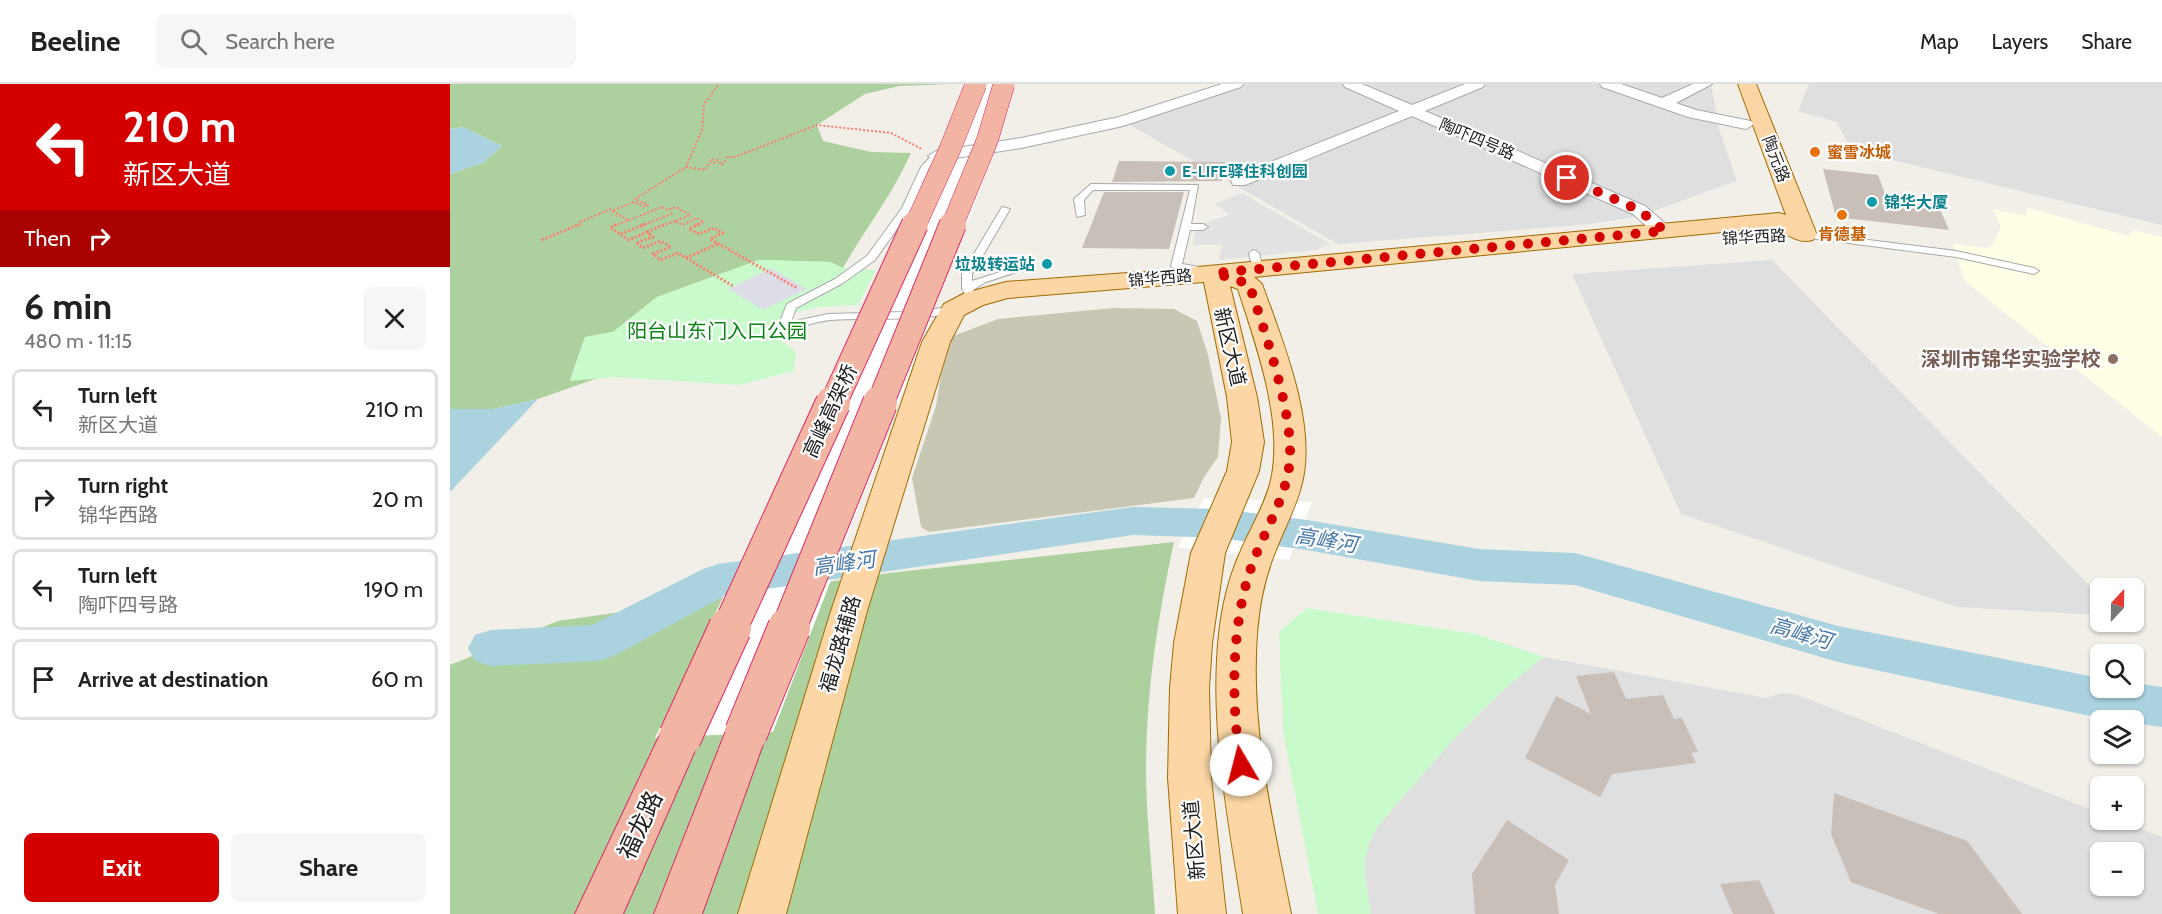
<!DOCTYPE html>
<html lang="en">
<head>
<meta charset="utf-8">
<style>
	:root { --surface:#fff; --page:#f6f6f6; --text:#222; --muted:#767676; --line:#e0e0e0; --accent:#d40000 }
	body { margin:0; font-family:Cabin,"Noto Sans SC",sans-serif; background:var(--page); color:var(--text); height:100vh; display:flex; flex-direction:column; font-size:22px; white-space:nowrap }
	* { box-sizing:border-box; margin:0 }
	p { font-size:20px; color:var(--muted) }
	.icon { flex:none; width:33px; height:33px; fill:none; stroke:currentColor; stroke-width:2; stroke-linecap:round; stroke-linejoin:round }
	.map { position:relative; flex:1; overflow:hidden }
	.details { display:flex; flex-direction:column; background:var(--surface); width:450px }
	.details>* { flex:none }
	.banner { background:#d40000; color:#fff; overflow:hidden }
	.needle { width:39px; rotate:22deg }
	.fabs { position:absolute; left:1640px; top:494px; display:grid; gap:12px }
	.fabs a { display:grid; place-items:center; width:54px; height:54px; border-radius:9px; background:var(--surface); box-shadow:0 2px 4px #0004; font-size:30px }
	.pin { position:absolute; display:grid; place-items:center; width:51px; height:51px; color:#fff; margin:-26px; border:3px solid #fff; border-radius:50%; box-shadow:0 2px 6px #0007 }
	.me { position:absolute; width:66px; margin:-33px; rotate:352deg; stroke-linejoin:round; filter:drop-shadow(0 0 4px #0008) }
	.turn { display:flex; align-items:center; gap:21px; height:126px; padding:0 24px; font-size:27px }
	.turn .icon { width:78px; height:78px; stroke-width:2.5 }
	.turn b { display:block; font-size:42px; line-height:51px }
	.then { display:flex; align-items:center; height:57px; padding:0 24px; background:#0003; gap:12px; font-size:22px }
	.round { display:grid; place-items:center; flex:none; width:63px; height:63px; border-radius:9px; background:var(--page) }
	.head { display:flex; align-items:center; justify-content:space-between; height:102px; padding:0 24px }
	h1 { font-size:36px; font-weight:700; line-height:45px }
	.action { display:flex; gap:12px; margin-top:auto; padding:12px 24px }
	.action a { flex:1; height:69px; border-radius:9px; background:var(--accent); color:#fff; font-size:24px; font-weight:700; line-height:69px; text-align:center }
	.action a+a { background:var(--page); color:var(--text) }
	ul { padding:0; list-style:none }
	li { display:flex; align-items:center; gap:18px; height:81px; margin:0 12px 9px; padding:0 12px; border:3px solid var(--line); border-radius:9px }
	li div { flex:1 }
	li b { display:block; font-size:22px }
	li em { font-style:normal }
	header { display:flex; align-items:center; gap:36px; box-sizing:border-box; height:84px; padding:0 30px; background:var(--surface); border-bottom:2px solid var(--line) }
	header strong { font-size:28px }
	nav { display:flex; gap:33px; margin-inline-start:auto; font-size:21px }
	.search { width:420px; height:54px; background:var(--page); display:flex; align-items:center; gap:15px; box-sizing:border-box; padding:0 21px; border-radius:9px; color:var(--muted); font-size:22px }
	main { display:flex; flex:1; min-height:0 }
	.map>svg:first-child { display:block }
	.residential { fill:#e0dfdf; fill-rule:evenodd }
	.education { fill:#ffffe5 }
	.construction { fill:#c7c7b4 }
	.forest { fill:#add19e }
	.park { fill:#c8facc }
	.parking { fill:#e2e2e2 }
	.plaza { fill:#dddde8 }
	.water { fill:#aad3df }
	.pier { fill:#fff }
	.lines { fill:none; stroke-linecap:round; stroke-linejoin:round }
	.river { fill:#aad3df; fill-rule:evenodd }
	.building { fill:#c7bfb8 }
	.service-casing { stroke:#a9a9a9; stroke-width:2 }
	.minor-casing { stroke:#a9a9a9; stroke-width:2 }
	.primary-casing { stroke:#a06b00; stroke-width:2 }
	.trunk-casing { stroke:#dc2a67; stroke-width:2 }
	.path-far1 { stroke:#fa8072; stroke-width:2; stroke-dasharray:2 2; stroke-linecap:butt }
	.path { stroke:#fa8072; stroke-width:3; stroke-dasharray:2 2; stroke-linecap:butt }
	.service { fill:#fff; fill-rule:evenodd }
	.minor { fill:#fff; fill-rule:evenodd }
	.primary { fill:#fcd6a4; fill-rule:evenodd }
	.trunk { fill:#f2b4a3; fill-rule:evenodd }
	.trunk-bridge-far3-casing { stroke:#dc2a67; stroke-width:22; stroke-linecap:butt }
	.trunk-bridge-far2-casing { stroke:#dc2a67; stroke-width:28; stroke-linecap:butt }
	.trunk-bridge-far1-casing { stroke:#dc2a67; stroke-width:36; stroke-linecap:butt }
	.trunk-bridge-casing { stroke:#dc2a67; stroke-width:44; stroke-linecap:butt }
	.trunk-bridge-far3 { stroke:#f2b4a3; stroke-width:21 }
	.trunk-bridge-far2 { stroke:#f2b4a3; stroke-width:26 }
	.trunk-bridge-far1 { stroke:#f2b4a3; stroke-width:34 }
	.trunk-bridge { stroke:#f2b4a3; stroke-width:42 }
	.route { stroke:#d40000; stroke-width:10; stroke-dasharray:0 18 }
	.food-dot { fill:#e8710a; stroke:#fff; stroke-width:2 }
	.culture-dot { fill:#0f9aa8; stroke:#fff; stroke-width:2 }
	.education-dot { fill:#8d6e63; stroke:#fff; stroke-width:2 }
	.labels { text-anchor:middle; dominant-baseline:central; stroke-width:4.5; stroke-linejoin:round; paint-order:stroke }
	.far-street-label { font-size:16px; fill:#222; stroke:#fff }
	.far-food-label { font-size:16px; font-weight:bold; fill:#c56008; stroke:#fff; text-anchor:start }
	.far-culture-label { font-size:16px; font-weight:bold; fill:#0d838f; stroke:#fff; text-anchor:start }
	.park-label { font-size:20px; fill:#0c8416; stroke:#fff }
	.street-label { font-size:20px; fill:#222; stroke:#fff }
	.education-label { font-size:20px; font-weight:bold; fill:#785e54; stroke:#fff; text-anchor:end }
	.water-label { font-size:21px; font-style:italic; fill:#4a7aab; stroke:#fff }
	.near-street-label { font-size:24px; fill:#222; stroke:#fff }
</style>
</head>
<body>
<header>
<strong>Beeline</strong>
<div class="search"><svg class="icon" aria-label="search" viewBox="0 0 24 24"><circle cx="10" cy="10" r="6"/><path d="M15 15l6 6"/></svg>Search here</div>
<nav><a>Map</a><a>Layers</a><a>Share</a></nav>
</header>
<main>
<section class="details">
<div class="banner">
<div class="turn"><svg class="icon" aria-label="left" viewBox="0 0 24 24"><path d="M17 20v-9H6M10 6l-5 5 5 5"/></svg><div><b>210 m</b>新区大道</div></div>
<div class="then">Then<svg class="icon" aria-label="right" viewBox="0 0 24 24"><path d="M7 20v-9h11M14 6l5 5-5 5"/></svg></div>
</div>
<div class="head"><div><h1>6 min</h1><p>480 m · 11:15</p></div><a class="round"><svg class="icon" aria-label="close" viewBox="0 0 24 24"><path d="M6 6l12 12M18 6L6 18"/></svg></a></div>
<ul>
<li><svg class="icon" aria-label="left" viewBox="0 0 24 24"><path d="M17 20v-9H6M10 6l-5 5 5 5"/></svg><div><b>Turn left</b><p>新区大道</p></div><em>210 m</em></li>
<li><svg class="icon" aria-label="right" viewBox="0 0 24 24"><path d="M7 20v-9h11M14 6l5 5-5 5"/></svg><div><b>Turn right</b><p>锦华西路</p></div><em>20 m</em></li>
<li><svg class="icon" aria-label="left" viewBox="0 0 24 24"><path d="M17 20v-9H6M10 6l-5 5 5 5"/></svg><div><b>Turn left</b><p>陶吓四号路</p></div><em>190 m</em></li>
<li><svg class="icon" aria-label="arrive" viewBox="0 0 24 24"><path d="M6 21V4h12l-3 4 3 4H6"/></svg><div><b>Arrive at destination</b></div><em>60 m</em></li>
</ul>
<div class="action"><a>Exit</a><a>Share</a></div>
</section>
<div class="map">
<svg width="1712" height="830" viewBox="0 0 1712 830">
	<rect width="100%" height="100%" fill="#f2efe9"/>
	<g class="residential">
		<path d="M786 0H1261L1269 45 1287 97 1186 133 1141 140 888 160 673 37Z"/>
		<path d="M1359 0H1712V141L1401 66 1387 38 1348 27Z"/>
		<path d="M1322 176 1650 512V531L1507 523 1231 430 1122 190Z"/>
		<path d="M1094 573 1316 614 1332 609 1348 611 1650 729V735H1665L1712 753V830H921L914 783 917 760 928 742 1013 644 1063 595ZM1650 768H1683V801H1650Z"/>
	</g>
	<path class="education" d="M1578 124 1678 152 1684 146 1712 153V353L1514 196 1503 160 1536 164 1542 162 1551 143 1543 125 1575 132Z"/>
	<path class="construction" d="M663 224 724 225 747 237 758 271 771 334 768 373 754 393 744 414 479 448 471 443 462 394 486 322 491 291 503 252 548 235Z"/>
	<g class="forest">
		<path d="M0 0H502L449 2 415 10 367 41 373 57 421 68 461 69C443 110 415 145 393 184L380 178 309 176 207 213 163 248 135 253 120 296 148 294 88 315 43 325 5 326 0 325V90L34 78 52 62 13 43 0 45Z"/>
		<path d="M724 458C708 532 696 608 696 684 696 732 702 782 705 830H0V581L108 537 439 489Z"/>
	</g>
	<g class="park">
		<path d="M309 176 380 178 393 184 426 186 408 221 369 223 341 229 320 248 346 268 344 287 290 301 164 293 120 297 135 253 163 248 207 213Z"/>
		<path d="M857 524 1026 550 1094 573C1030 620 980 682 928 742 908 775 916 794 921 830H868L833 647 829 548Z"/>
	</g>
	<path class="parking" d="M792 109 880 160 867 166 769 176 772 161H743L746 139H756L780 130 764 120Z"/>
	<path class="plaza" d="M321 184 357 205 313 226 278 205Z"/>
	<g class="water">
		<path d="M13 43 52 62 34 78 0 90V45Z"/>
		<path d="M88 315 0 408V325H43Z"/>
	</g>
	<g class="pier">
		<path d="M515 0H565L545 66 323 648 205 654 489 68Z"/>
		<path d="M754 414 862 418 839 476 728 463Z"/>
	</g>
	<g class="lines">
		<path class="river" d="M683 423 770 425 857 436 1029 465 1125 469 1388 542 1650 594V603H1683V599L1712 603V643L1683 639V636H1659L1388 578 1125 501 1029 497 857 466 770 454 683 451 276 511 164 572 148 577 41 582 25 577 18 564 25 551 41 546 142 541 253 485 268 480Z"/>
	</g>
	<g class="building">
		<path d="M669 77 775 78 772 97 662 98Z"/>
		<path d="M1373 85 1428 91 1437 115 1488 121 1499 146 1386 133Z"/>
		<path d="M654 108H734L719 165 632 164Z"/>
		<path d="M1164 588 1176 615 1213 611 1224 635 1232 634 1248 668 1241 669 1246 679 1162 690 1150 713 1075 674 1106 612 1141 630 1126 592Z"/>
		<path d="M1384 709 1517 757 1572 830H1489L1401 798 1381 750Z"/>
		<path d="M1057 736 1119 776 1105 801 1109 830H1025L1022 790Z"/>
		<path d="M1309 796 1325 830H1283L1270 800Z"/>
	</g>
	<g class="lines">
		<defs>
			<g id="service">
				<path d="M483 70 490 72 479 84 462 124 425 176 393 199 346 224 341 238 378 230 454 228 503 223 508 226 507 228C466 238 423 233 381 236 363 237 349 247 331 242L329 240 337 220 385 195 417 172 452 124 471 83Z"/>
				<path d="M641 100 748 101 741 140H753L758 143 753 146H740L732 180 762 185V189L726 185 721 182 740 106H643L634 116 635 131 627 133 624 115Z"/>
				<path d="M552 123 560 125 522 190V197L575 180H583L584 182 536 198 523 206 529 215 528 217H520L512 205V190Z"/>
				<path d="M1355 148 1506 167 1584 184 1589 187 1584 190 1506 173 1352 153 1350 151Z"/>
				<path d="M804 166 809 169 813 185 812 187H804L803 185 799 169Z"/>
			</g>
			<g id="minor">
				<path d="M772 0H793L791 3 673 42 571 64 486 77 478 72 486 67 571 54 669 33Z"/>
				<path d="M893 0H912L962 21 1015 0H1035L1033 3 975 27 1195 122 1224 147 1221 151C1206 155 1194 139 1183 130L962 32 795 101H783L781 97 783 93 949 27 895 3Z"/>
				<path d="M1150 0H1171L1212 14 1243 0H1262L1226 19 1246 26 1301 37 1304 40 1296 45 1238 33 1152 3Z"/>
			</g>
			<path id="primary" d="M1288 0H1306L1367 151 1363 156C1348 160 1338 151 1325 143L804 193 812 200C832 256 867 339 852 399 846 424 833 447 824 471 814 496 809 523 807 550 800 645 823 738 841 830H793C779 738 759 644 769 550 772 523 778 496 789 471 799 446 815 422 821 396 834 336 806 261 788 205L780 202 807 313 814 358 809 387 775 469 762 559 759 604 761 694 776 830H728L718 694 720 604 724 559 741 469 777 387 782 358 777 313 754 198 558 214 533 221 514 231 500 258 417 527 336 830H288L381 527 472 258 494 220 515 209 556 198 705 187 1329 129 1336 131Z"/>
			<g id="trunk">
				<path d="M296 631 311 636 317 649 252 830H204L275 649 281 636Z"/>
				<path d="M230 635 245 640 251 653 173 830H125L215 640Z"/>
			</g>
		</defs>
		<use href="#service" class="service-casing"/>
		<use href="#minor" class="minor-casing"/>
		<use href="#primary" class="primary-casing"/>
		<use href="#trunk" class="trunk-casing"/>
		<g class="path-far1">
			<path d="M236 83 255 86 262 75 264 79 268 76 272 81 277 73H285L367 41 441 49 472 65"/>
			<path d="M178 136 162 127 184 118 195 123 198 121 185 115 236 83 252 46 254 20 269 0"/>
			<path d="M129 142 130 138 163 124"/>
			<path d="M164 142 212 123 218 126 226 123 240 131 225 137 232 141 247 134 254 138 245 142"/>
			<path d="M191 142 223 129"/>
			<path d="M212 142 225 137"/>
		</g>
		<g class="path">
			<path d="M249 140 239 145 249 150 264 144 273 149 260 155 347 204"/>
			<path d="M161 143 167 140"/>
			<path d="M161 144 179 156 197 148 203 153 186 159 193 164 210 157 221 163 203 170 211 176 228 169 283 202"/>
			<path d="M197 148 216 140"/>
			<path d="M171 150 195 140"/>
			<path d="M92 156 130 140"/>
			<path d="M236 174 267 160"/>
		</g>
		<use href="#service" class="service"/>
		<use href="#minor" class="minor"/>
		<use href="#primary" class="primary"/>
		<use href="#trunk" class="trunk"/>
		<defs>
			<g id="trunk-bridge-far3">
				<path d="M465 142 500 65 526 0"/>
				<path d="M502 142 537 57 554 0"/>
			</g>
			<g id="trunk-bridge-far2">
				<path d="M383 320 465 140"/>
				<path d="M430 320 503 140"/>
			</g>
			<g id="trunk-bridge-far1">
				<path d="M279 546 383 319"/>
				<path d="M338 546 430 319"/>
			</g>
			<g id="trunk-bridge">
				<path d="M296 649 339 544"/>
				<path d="M230 653 280 544"/>
			</g>
		</defs>
		<use href="#trunk-bridge-far3" class="trunk-bridge-far3-casing"/>
		<use href="#trunk-bridge-far2" class="trunk-bridge-far2-casing"/>
		<use href="#trunk-bridge-far1" class="trunk-bridge-far1-casing"/>
		<use href="#trunk-bridge" class="trunk-bridge-casing"/>
		<use href="#trunk-bridge-far3" class="trunk-bridge-far3"/>
		<use href="#trunk-bridge-far2" class="trunk-bridge-far2"/>
		<use href="#trunk-bridge-far1" class="trunk-bridge-far1"/>
		<use href="#trunk-bridge" class="trunk-bridge"/>
	</g>
	<g class="lines">
		<path class="route" d="M791 681C781 622 781 544 800 487 812 449 839 412 840 372 842 326 814 245 799 200L765 189 1215 147 1189 126 1117 94"/>
	</g>
	<g class="food-dot">
		<circle cx="1365" cy="68" r="6"/>
		<circle cx="1392" cy="131" r="6"/>
	</g>
	<g class="culture-dot">
		<circle cx="720" cy="87" r="6"/>
		<circle cx="1422" cy="118" r="6"/>
		<circle cx="597" cy="180" r="6"/>
	</g>
	<circle class="education-dot" cx="1663" cy="275" r="6"/>
	<g class="labels">
		<g class="far-street-label">
			<text transform="translate(1027 55) rotate(23)">陶吓四号路</text>
			<text transform="translate(1326 75) rotate(69)">陶元路</text>
			<text transform="translate(1304 153) rotate(-3)">锦华西路</text>
			<text transform="translate(710 194) rotate(-5)">锦华西路</text>
		</g>
		<g class="far-food-label">
			<text x="1377" y="68">蜜雪冰城</text>
			<text x="1392" y="150" text-anchor="middle">肯德基</text>
		</g>
		<g class="far-culture-label">
			<text x="732" y="87">E-LIFE驿住科创园</text>
			<text x="1434" y="118">锦华大厦</text>
			<text x="585" y="180" text-anchor="end">垃圾转运站</text>
		</g>
		<g class="park-label">
			<text x="267" y="247">阳台山东门入口公园</text>
		</g>
		<g class="street-label">
			<text transform="translate(780 263) rotate(77)">新区大道</text>
			<text transform="translate(380 327) rotate(-65)">高峰高架桥</text>
			<text transform="translate(390 560) rotate(-74)">福龙路辅路</text>
			<text transform="translate(744 756) rotate(-95)">新区大道</text>
		</g>
		<g class="education-label">
			<text x="1651" y="275">深圳市锦华实验学校</text>
		</g>
		<g class="water-label">
			<text transform="translate(876 456) rotate(9)">高峰河</text>
			<text transform="translate(394 479) rotate(-8)">高峰河</text>
			<text transform="translate(1351 549) rotate(16)">高峰河</text>
		</g>
		<g class="near-street-label">
			<text transform="translate(190 741) rotate(-65)">福龙路</text>
		</g>
	</g>
</svg>
<div class="fabs">
<a><svg class="needle" viewBox="-14 -14 28 28"><path d="M0-13l5 13h-10z" fill="#e53935"/><path d="M0 13l5-13h-10z" fill="#767676"/></svg></a>
<a><svg class="icon" aria-label="search" viewBox="0 0 24 24"><circle cx="10" cy="10" r="6"/><path d="M15 15l6 6"/></svg></a>
<a><svg class="icon" aria-label="layers" viewBox="0 0 24 24"><path d="M12 4l9 5-9 5-9-5zM3 14l9 5 9-5"/></svg></a>
<a>+</a>
<a>−</a>
</div>
<div class="pin" style="left:1117px;top:94px;background:#d93025"><svg class="icon" aria-label="arrive" viewBox="0 0 24 24"><path d="M6 21V4h12l-3 4 3 4H6"/></svg></div>
<svg class="me" style="left:791px;top:681px" viewBox="-20 -20 40 40"><circle r="19" fill="#fff"/><path d="M0-13L10 11 0 6-10 11z" fill="#d40000"/></svg>
</div>
</main>
</body>
</html>
